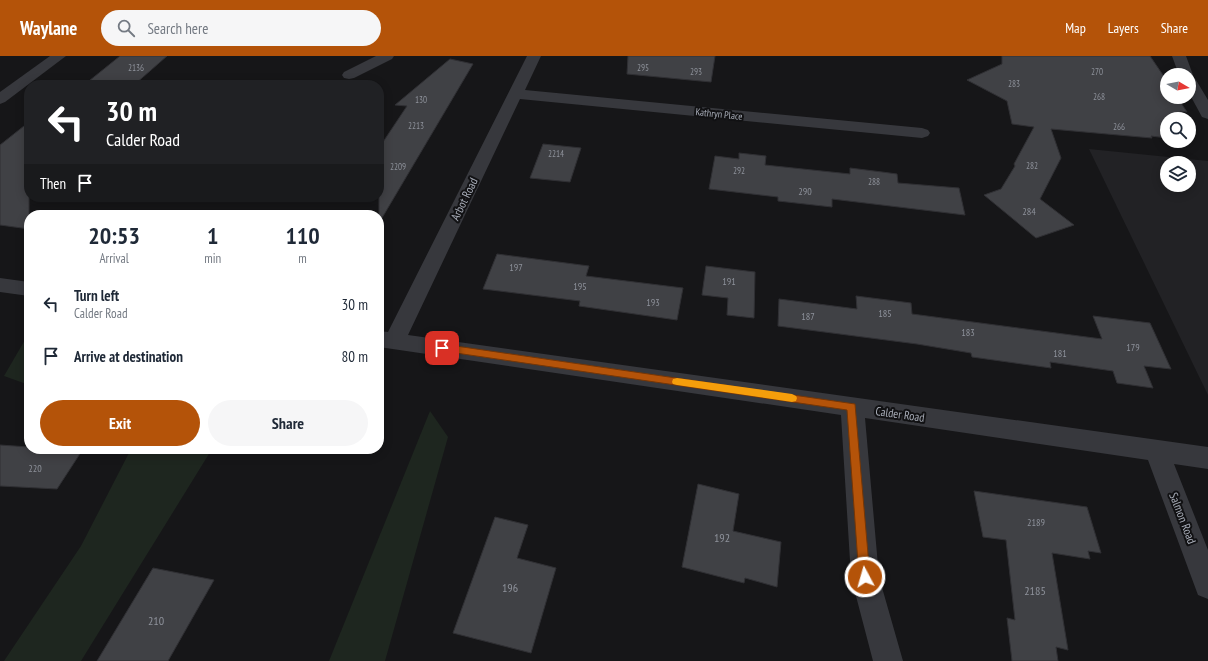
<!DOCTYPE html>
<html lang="en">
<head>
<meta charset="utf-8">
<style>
	:root { --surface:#fff; --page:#f6f6f7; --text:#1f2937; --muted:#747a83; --accent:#b45309 }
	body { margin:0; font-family:"PT Sans Narrow",sans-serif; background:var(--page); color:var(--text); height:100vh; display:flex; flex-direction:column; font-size:15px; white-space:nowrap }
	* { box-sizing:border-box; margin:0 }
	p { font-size:13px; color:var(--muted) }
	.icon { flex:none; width:22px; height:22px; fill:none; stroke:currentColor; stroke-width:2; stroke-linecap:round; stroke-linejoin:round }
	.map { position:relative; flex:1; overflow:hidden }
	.panel { position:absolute; left:24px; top:154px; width:360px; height:244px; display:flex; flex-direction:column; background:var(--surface); border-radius:16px; box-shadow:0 2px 10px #0003 }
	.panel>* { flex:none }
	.top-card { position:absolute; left:24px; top:24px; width:360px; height:122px; border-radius:16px; box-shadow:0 2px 10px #0003; background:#202124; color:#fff; overflow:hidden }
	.needle { width:26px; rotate:100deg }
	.buttons { position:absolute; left:1160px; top:12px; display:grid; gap:8px }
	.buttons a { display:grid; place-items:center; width:36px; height:36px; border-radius:50%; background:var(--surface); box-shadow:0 2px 10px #0003; font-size:20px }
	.pin { position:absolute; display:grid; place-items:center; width:34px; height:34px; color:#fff; margin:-17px; border-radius:8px; box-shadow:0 2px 6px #0006 }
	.me { position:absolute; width:44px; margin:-22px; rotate:354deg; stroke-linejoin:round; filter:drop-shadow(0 0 3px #0008) }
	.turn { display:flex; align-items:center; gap:14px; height:84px; padding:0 16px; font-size:18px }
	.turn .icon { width:52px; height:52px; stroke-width:2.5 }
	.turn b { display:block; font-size:28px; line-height:34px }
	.then { display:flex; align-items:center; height:38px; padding:0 16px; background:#0003; gap:8px; font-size:15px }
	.eta { display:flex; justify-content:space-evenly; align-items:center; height:68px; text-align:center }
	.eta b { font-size:24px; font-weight:800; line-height:28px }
	.primary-button { display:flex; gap:8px; margin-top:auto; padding:8px 16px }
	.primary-button a { flex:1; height:46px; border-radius:24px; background:var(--accent); color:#fff; font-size:16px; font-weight:800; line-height:46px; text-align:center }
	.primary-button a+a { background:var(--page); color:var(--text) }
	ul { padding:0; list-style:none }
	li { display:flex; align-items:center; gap:12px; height:52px; padding:0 16px }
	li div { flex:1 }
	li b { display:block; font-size:15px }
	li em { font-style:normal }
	header { display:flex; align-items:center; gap:24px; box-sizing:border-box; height:56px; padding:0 20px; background:var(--accent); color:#fff }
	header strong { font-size:19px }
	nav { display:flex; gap:22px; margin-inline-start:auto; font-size:14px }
	.search { width:280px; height:36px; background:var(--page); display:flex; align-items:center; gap:10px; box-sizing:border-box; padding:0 14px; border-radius:22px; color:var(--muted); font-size:15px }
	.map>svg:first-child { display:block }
	.built { fill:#222225; fill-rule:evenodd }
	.green { fill:#1e261f }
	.building { fill:#404145; stroke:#303034 }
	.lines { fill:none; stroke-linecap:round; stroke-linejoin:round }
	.street { fill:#37383d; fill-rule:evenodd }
	.route { fill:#b45309; stroke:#753606 }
	.slow { fill:#f59e0b }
	.labels { text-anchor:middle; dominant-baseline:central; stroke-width:4; stroke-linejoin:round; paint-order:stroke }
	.far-number-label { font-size:9px; fill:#8e929b }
	.far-street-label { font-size:10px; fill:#a8adb8; stroke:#111113 }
	.number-label { font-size:10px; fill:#8e929b }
	.street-label { font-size:12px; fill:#a8adb8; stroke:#111113 }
	.near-number-label { font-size:12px; fill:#8e929b }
</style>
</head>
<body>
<header>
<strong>Waylane</strong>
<div class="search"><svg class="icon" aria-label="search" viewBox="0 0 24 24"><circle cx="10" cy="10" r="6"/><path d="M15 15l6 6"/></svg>Search here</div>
<nav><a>Map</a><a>Layers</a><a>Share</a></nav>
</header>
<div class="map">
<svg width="1208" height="605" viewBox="0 0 1208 605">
	<rect width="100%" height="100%" fill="#161618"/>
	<path class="built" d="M1089 93 1208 105V339ZM1167 107H1189V129H1167Z"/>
	<g class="green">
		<path d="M29 277V329L4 320Z"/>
		<path d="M430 355 448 381 385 605H329Z"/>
		<path d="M131 393H212L81 605H4L81 490Z"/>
	</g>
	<g class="building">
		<path d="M120 0H167L134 29H84Z"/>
		<path d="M628 0H715L711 26 627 18Z"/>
		<path d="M1002 0H1150L1167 25V41H1177L1187 56 1180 55 1185 63H1167V82L1151 80 1152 82 1051 73 1061 102 1040 143 1074 169 1036 182 984 139 1001 133 1015 110 1014 108 1034 71 1012 68 1007 45 967 24 1002 8Z"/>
		<path d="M450 3 473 8 379 167V92L407 50 395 49Z"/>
		<path d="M29 66V173L0 169V89Z"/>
		<path d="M543 88 581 92 570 126 530 122Z"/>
		<path d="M739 97 766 100 765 109 850 118V112L882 116 897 118 898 127 959 132 965 159 832 143V151L778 145V141L709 133 715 100 739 103Z"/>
		<path d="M497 198 589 210 586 220 683 232 677 264 579 250 580 245 483 233Z"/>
		<path d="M706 210 755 216 754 262 727 259 728 242 702 239Z"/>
		<path d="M856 240 911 247 912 258 1102 283 1093 260 1150 267 1171 313 1144 310 1153 332 1117 327 1113 315 1050 306 1051 312 972 301 971 297 917 288 778 270 779 243 857 253Z"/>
		<path d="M0 389 29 391V393H83L57 433 0 430Z"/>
		<path d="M698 428 739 438 733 475 781 486 777 531 745 522 744 527 682 511Z"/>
		<path d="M974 435 1087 451 1101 497 1088 495 1090 503 1052 497 1068 594 1056 591 1058 605H1012L1007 562 1015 564 1006 484 983 481Z"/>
		<path d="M495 461 528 469 517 502 556 512 531 597 453 577Z"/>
		<path d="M153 512 214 524 168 605H97Z"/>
	</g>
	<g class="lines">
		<g class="street">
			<path d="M50 0H66L5 46 0 48V36Z"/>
			<path d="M376 0H394L392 3 354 22 349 23 344 22 342 19 344 16Z"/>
			<path d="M527 0H541L525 34 922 72 928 74 930 77 928 80 922 82 520 43 408 279 1208 391V413L1174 408 1208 494V543L1198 539 1148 404 865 362 879 521 903 605H873L851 521 841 359 379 291V275L388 276Z"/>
			<path d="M1172 0H1186L1193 19 1192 20 1196 24 1208 44V63L1202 61 1189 37V19H1179Z"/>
			<path d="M0 222 29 226V240L0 236Z"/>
		</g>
	</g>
	<path class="route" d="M442 288 855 348 870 521 869 525 865 526 861 525 859 521 847 354 442 295 438 292Z"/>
	<path class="slow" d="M677 322 792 338 796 340 797 342 796 345 792 346 677 329 673 328 672 326 673 323Z"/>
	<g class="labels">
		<g class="far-number-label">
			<text x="136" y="11">2136</text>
			<text x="643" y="11">295</text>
			<text x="696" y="15">293</text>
			<text x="1097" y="15">270</text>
			<text x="1014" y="27">283</text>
			<text x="1099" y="40">268</text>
			<text x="421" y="43">130</text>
			<text x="416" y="69">2213</text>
			<text x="1119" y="70">266</text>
			<text x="556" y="97">2214</text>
			<text x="1032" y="109">282</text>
			<text x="398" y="110">2209</text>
			<text x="739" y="114">292</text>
			<text x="874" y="125">288</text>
		</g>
		<g class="far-street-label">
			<text transform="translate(719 58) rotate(6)">Kathryn Place</text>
		</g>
		<g class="number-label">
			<text x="805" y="135">290</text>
			<text x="1029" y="155">284</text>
			<text x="516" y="211">197</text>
			<text x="729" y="225">191</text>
			<text x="580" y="230">195</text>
			<text x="653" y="246">193</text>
			<text x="885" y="257">185</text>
			<text x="808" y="260">187</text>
			<text x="968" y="276">183</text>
			<text x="1133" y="291">179</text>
			<text x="1060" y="297">181</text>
			<text x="35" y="412">220</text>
			<text x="1036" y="466">2189</text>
		</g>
		<g class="street-label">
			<text transform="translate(464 143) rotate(-64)">Arbot Road</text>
			<text transform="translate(900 358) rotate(8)">Calder Road</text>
			<text transform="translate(1183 462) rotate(69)">Salmon Road</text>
		</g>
		<g class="near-number-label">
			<text x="722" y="481">192</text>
			<text x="510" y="531">196</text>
			<text x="1035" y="534">2185</text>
			<text x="156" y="564">210</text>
		</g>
	</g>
</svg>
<div class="buttons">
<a><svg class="needle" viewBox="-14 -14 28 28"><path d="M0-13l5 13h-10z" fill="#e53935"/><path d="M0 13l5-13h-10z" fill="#747a83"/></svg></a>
<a><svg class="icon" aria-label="search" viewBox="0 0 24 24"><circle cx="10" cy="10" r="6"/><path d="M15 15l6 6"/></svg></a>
<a><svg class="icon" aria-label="layers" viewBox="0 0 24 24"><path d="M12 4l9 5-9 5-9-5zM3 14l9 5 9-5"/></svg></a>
</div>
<div class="pin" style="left:442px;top:292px;background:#d93025"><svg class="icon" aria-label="arrive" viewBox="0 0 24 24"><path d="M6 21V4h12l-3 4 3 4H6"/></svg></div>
<svg class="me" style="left:865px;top:521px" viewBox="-20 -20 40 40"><circle r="17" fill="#b45309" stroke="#fff" stroke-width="3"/><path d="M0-11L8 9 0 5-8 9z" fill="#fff"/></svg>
<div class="top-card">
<div class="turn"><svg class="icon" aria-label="left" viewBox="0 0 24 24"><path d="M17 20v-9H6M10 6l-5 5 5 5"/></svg><div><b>30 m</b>Calder Road</div></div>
<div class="then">Then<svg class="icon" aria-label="arrive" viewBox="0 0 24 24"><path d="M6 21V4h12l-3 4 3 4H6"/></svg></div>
</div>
<section class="panel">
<div class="eta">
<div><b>20:53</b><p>Arrival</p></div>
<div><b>1</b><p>min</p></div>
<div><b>110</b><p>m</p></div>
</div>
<ul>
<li><svg class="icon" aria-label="left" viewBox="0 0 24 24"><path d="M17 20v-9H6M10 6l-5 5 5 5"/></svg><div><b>Turn left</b><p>Calder Road</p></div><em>30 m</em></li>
<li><svg class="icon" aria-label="arrive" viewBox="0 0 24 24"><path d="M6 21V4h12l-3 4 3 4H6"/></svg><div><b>Arrive at destination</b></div><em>80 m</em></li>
</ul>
<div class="primary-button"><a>Exit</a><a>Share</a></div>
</section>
</div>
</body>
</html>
